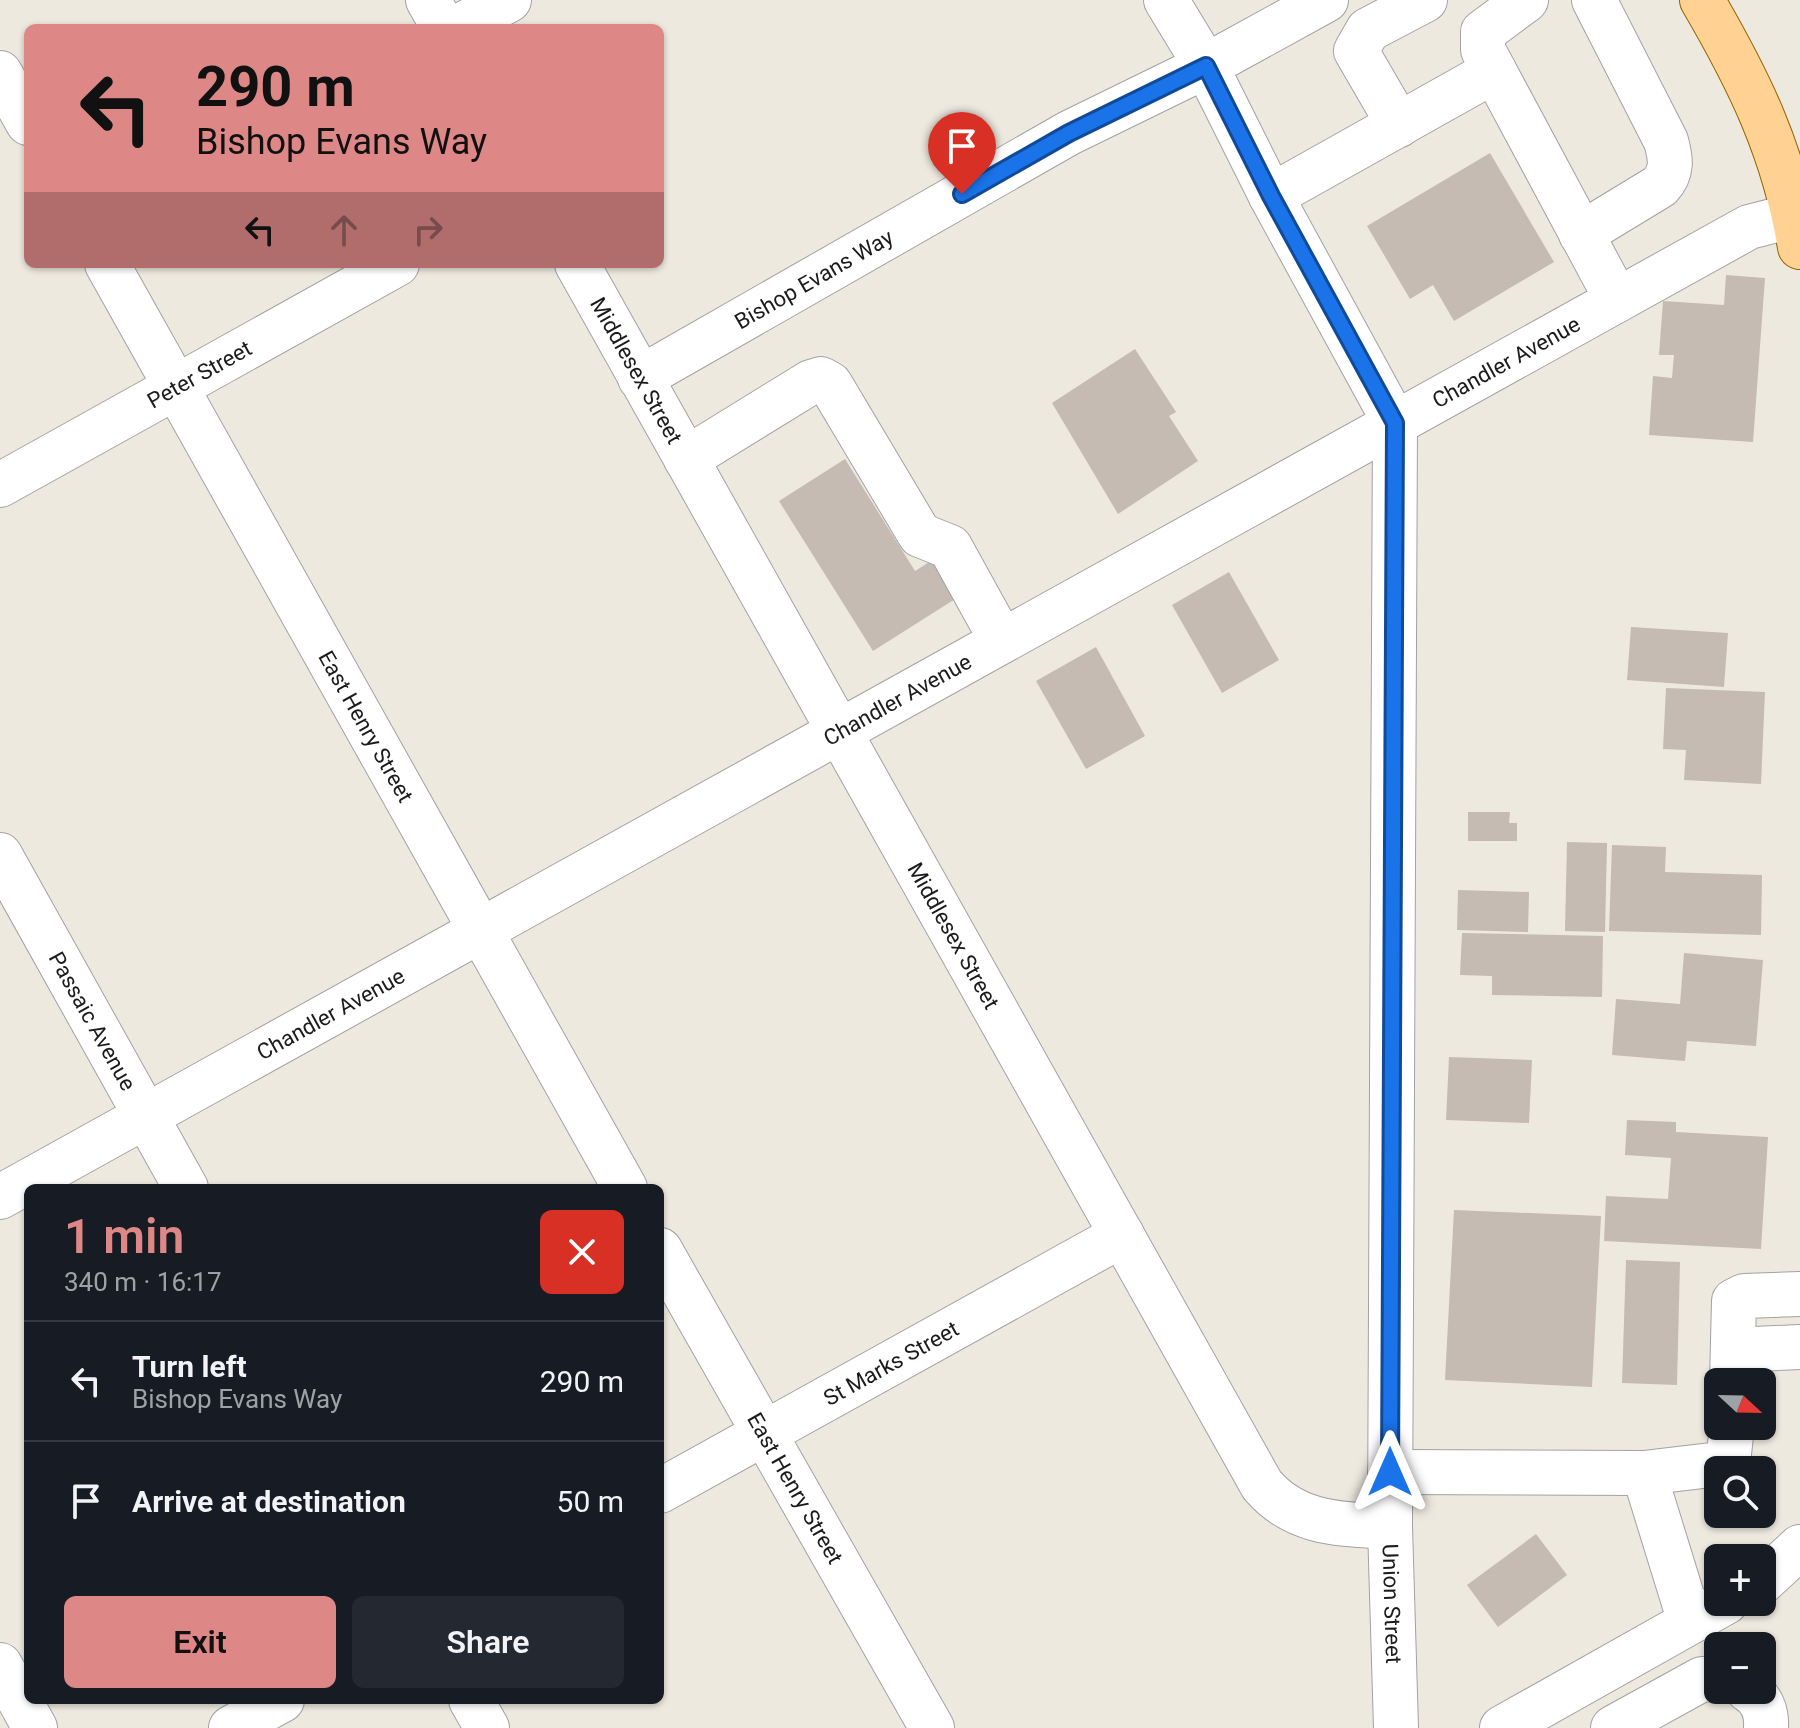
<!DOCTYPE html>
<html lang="en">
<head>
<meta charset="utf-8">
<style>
	:root { --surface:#171b24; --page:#242831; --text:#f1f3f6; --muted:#9ea1a6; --line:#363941; --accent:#de8787 }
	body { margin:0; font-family:Roboto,sans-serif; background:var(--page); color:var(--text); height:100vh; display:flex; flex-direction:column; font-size:30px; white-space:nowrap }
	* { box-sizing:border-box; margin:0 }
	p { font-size:26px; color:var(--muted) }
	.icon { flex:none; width:44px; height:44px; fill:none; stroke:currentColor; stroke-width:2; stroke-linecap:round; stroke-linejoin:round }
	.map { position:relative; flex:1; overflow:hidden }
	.details { position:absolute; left:24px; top:1184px; width:640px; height:520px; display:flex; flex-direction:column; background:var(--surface); border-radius:12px; box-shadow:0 2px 6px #0004 }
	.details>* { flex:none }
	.banner { position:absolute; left:24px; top:24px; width:640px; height:244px; border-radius:12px; box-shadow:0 2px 6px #0004; background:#de8787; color:#111; overflow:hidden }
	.needle { width:52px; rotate:112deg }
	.fabs { position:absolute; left:1704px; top:1368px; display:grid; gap:16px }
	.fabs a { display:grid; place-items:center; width:72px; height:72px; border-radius:12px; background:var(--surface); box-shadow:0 2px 6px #0004; font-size:40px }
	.pin { position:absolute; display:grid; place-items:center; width:68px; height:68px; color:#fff; margin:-82px -34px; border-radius:50% 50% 50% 0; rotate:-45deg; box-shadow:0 0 8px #0007 }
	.pin .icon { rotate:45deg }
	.me { position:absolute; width:88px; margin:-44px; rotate:0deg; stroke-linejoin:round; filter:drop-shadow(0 0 6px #0008) }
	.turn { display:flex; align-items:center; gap:28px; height:168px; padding:0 40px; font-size:36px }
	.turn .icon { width:104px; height:104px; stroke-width:2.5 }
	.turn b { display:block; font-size:56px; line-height:68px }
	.lanes { display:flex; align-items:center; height:76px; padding:0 40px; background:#0003; justify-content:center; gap:40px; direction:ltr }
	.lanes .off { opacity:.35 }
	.round { display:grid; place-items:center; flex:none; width:84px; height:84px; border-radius:12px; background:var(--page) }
	.head { display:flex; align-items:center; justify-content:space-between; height:136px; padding:0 40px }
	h1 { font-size:48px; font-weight:600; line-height:60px; color:var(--accent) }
	.button { display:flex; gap:16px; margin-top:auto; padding:16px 40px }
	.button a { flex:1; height:92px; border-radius:12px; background:var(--accent); color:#111; font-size:32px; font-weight:600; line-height:92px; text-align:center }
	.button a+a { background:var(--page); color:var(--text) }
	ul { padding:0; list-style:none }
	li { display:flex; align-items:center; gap:24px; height:120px; padding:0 40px; border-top:2px solid var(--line) }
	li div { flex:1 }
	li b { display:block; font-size:30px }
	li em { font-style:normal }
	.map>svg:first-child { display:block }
	.building { fill:#c5bbb3 }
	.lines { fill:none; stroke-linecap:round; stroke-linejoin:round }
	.minor-casing { stroke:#a2a2a2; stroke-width:46 }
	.major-casing { stroke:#926400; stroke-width:46 }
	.minor { stroke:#fff; stroke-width:44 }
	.major { stroke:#ffd293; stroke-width:44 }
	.route-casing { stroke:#114b97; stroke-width:20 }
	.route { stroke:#1a73e8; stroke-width:14 }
	.labels { text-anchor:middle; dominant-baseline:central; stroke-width:7; stroke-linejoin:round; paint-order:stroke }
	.street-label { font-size:22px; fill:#1b1b1b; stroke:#fff }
</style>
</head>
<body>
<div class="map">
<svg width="1800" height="1728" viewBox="0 0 1800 1728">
	<rect width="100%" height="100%" fill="#ede9df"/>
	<g class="building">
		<path d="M1490 153 1554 262 1454 321 1433 285 1410 299 1367 226Z"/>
		<path d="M1726 275 1765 278 1753 442 1649 435 1653 376 1672 378 1674 355H1659L1663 301 1724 305Z"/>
		<path d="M1135 349 1176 412 1169 416 1198 461 1118 514 1052 403Z"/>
		<path d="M845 459 915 571 939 556 963 594 873 651 779 501Z"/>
		<path d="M1229 572 1279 660 1222 693 1172 605Z"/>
		<path d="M1631 627 1728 633 1724 687 1627 680Z"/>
		<path d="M1096 647 1145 736 1086 769 1036 681Z"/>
		<path d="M1666 688 1765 692 1761 784 1684 780 1686 750 1663 749Z"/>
		<path d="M1468 812H1510L1509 823H1517V841H1468Z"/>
		<path d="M1567 842 1607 843 1605 932 1565 931Z"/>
		<path d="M1612 845 1666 847 1665 872 1762 875 1761 935 1609 931Z"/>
		<path d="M1458 890 1529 892 1528 932 1457 930Z"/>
		<path d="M1462 933 1603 936 1602 997 1492 995V976L1460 975Z"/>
		<path d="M1684 953 1763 960 1756 1046 1687 1041 1685 1061 1612 1055 1616 999 1680 1004Z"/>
		<path d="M1449 1057 1532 1060 1529 1123 1446 1120Z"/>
		<path d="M1627 1120 1676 1122V1132L1768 1137 1761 1249 1604 1241 1606 1196 1668 1199 1671 1158 1625 1155Z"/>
		<path d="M1454 1210 1601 1216 1592 1387 1445 1380Z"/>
		<path d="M1626 1260 1680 1262 1677 1385 1622 1383Z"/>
		<path d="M1536 1534 1567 1575 1498 1627 1467 1585Z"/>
	</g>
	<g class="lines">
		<defs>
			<g id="minor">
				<path d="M428 0 444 28"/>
				<path id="s1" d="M1166 0 1206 66 1271 196 1395 423 1390 1527 1396 1728"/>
				<path d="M1526 0 1483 32V50L1617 300"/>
				<path d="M456 28 509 0"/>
				<path d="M0 73 28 123"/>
				<path d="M1399 125 1356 51 1368 30 1425 0"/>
				<path d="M1271 196 1494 71"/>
				<path d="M1581 234 1660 186C1673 172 1671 159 1666 141L1594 0"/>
				<path id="s2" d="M107 264 625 1188"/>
				<path id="s3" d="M577 264 1262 1485C1296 1525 1341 1524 1390 1527"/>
				<path id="s4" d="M640 378 1069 133 1206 66 1326 0"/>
				<path d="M686 459 811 382 821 379 830 384 920 535 950 547 1002 641"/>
				<path id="s5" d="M0 485 397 264"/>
				<path id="s6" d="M0 855 186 1188"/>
				<path id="s7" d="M0 1197 1749 227 1800 214"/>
				<path id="s8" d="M660 1250 932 1728"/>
				<path d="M1733 1350 1800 1347"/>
				<path d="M1732 1382 1734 1301 1744 1296 1800 1294"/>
				<path d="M1390 1472 1644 1473 1690 1622"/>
				<path d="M1644 1473 1728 1463 1732 1426"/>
				<path id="s9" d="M660 1491 1122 1235"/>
				<path d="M1762 1582 1800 1547"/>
				<path d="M0 1665 35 1728"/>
				<path d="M1748 1690C1762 1698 1767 1713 1766 1728"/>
				<path d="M471 1700 487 1728"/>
				<path d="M231 1728 282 1700"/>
				<path d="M1502 1728 1726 1602"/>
				<path d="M1613 1728 1702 1679 1718 1680"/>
			</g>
			<path id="major" d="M1702 0C1750 82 1784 152 1800 247"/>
		</defs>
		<use href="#minor" class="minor-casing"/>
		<use href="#major" class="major-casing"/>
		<use href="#minor" class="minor"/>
		<use href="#major" class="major"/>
	</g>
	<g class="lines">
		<defs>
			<path id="route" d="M962 194 1069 133 1206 66 1271 196 1395 423 1390 1472"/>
		</defs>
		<use href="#route" class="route-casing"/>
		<use href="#route" class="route"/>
	</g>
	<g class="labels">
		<g class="street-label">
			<text stroke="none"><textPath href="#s4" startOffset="200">Bishop Evans Way</textPath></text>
			<text stroke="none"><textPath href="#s7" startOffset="1722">Chandler Avenue</textPath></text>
			<text stroke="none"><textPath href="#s3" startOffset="122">Middlesex Street</textPath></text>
			<text stroke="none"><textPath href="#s5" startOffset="228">Peter Street</textPath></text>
			<text stroke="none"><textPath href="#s7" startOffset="1026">Chandler Avenue</textPath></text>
			<text stroke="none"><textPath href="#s2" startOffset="530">East Henry Street</textPath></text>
			<text stroke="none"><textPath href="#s3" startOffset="770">Middlesex Street</textPath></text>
			<text stroke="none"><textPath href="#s7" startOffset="378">Chandler Avenue</textPath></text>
			<text stroke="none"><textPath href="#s6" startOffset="190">Passaic Avenue</textPath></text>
			<text stroke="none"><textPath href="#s9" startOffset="264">St Marks Street</textPath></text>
			<text stroke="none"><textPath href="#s8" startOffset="274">East Henry Street</textPath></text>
			<text stroke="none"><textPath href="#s1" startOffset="1662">Union Street</textPath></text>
		</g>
	</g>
</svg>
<div class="fabs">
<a><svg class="needle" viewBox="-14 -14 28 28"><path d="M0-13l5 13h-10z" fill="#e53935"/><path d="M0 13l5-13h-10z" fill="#9ea1a6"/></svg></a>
<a><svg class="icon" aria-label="search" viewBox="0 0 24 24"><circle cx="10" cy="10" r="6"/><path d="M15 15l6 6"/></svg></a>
<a>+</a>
<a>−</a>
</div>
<div class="pin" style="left:962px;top:194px;background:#d93025"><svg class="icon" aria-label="arrive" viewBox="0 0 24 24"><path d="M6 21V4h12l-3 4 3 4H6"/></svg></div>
<svg class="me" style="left:1390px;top:1472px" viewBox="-20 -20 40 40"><path d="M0-17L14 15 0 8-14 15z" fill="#1a73e8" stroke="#fff" stroke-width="4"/></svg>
<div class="banner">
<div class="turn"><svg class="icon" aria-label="left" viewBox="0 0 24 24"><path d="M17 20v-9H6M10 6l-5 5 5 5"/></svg><div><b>290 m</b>Bishop Evans Way</div></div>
<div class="lanes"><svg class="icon" aria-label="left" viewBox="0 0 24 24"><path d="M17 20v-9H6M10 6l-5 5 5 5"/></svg><svg class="icon off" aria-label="ahead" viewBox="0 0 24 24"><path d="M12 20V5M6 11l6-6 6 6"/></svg><svg class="icon off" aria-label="right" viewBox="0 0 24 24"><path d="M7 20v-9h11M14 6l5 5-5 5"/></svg></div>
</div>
<section class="details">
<div class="head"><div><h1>1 min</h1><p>340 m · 16:17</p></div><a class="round" style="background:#d93025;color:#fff"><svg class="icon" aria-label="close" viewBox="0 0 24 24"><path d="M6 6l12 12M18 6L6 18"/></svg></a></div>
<ul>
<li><svg class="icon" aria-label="left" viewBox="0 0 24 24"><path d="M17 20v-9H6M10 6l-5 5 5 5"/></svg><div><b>Turn left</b><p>Bishop Evans Way</p></div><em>290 m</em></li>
<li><svg class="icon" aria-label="arrive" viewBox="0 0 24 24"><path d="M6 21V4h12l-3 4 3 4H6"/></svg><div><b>Arrive at destination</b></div><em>50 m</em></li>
</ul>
<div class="button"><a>Exit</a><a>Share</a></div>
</section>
</div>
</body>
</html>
